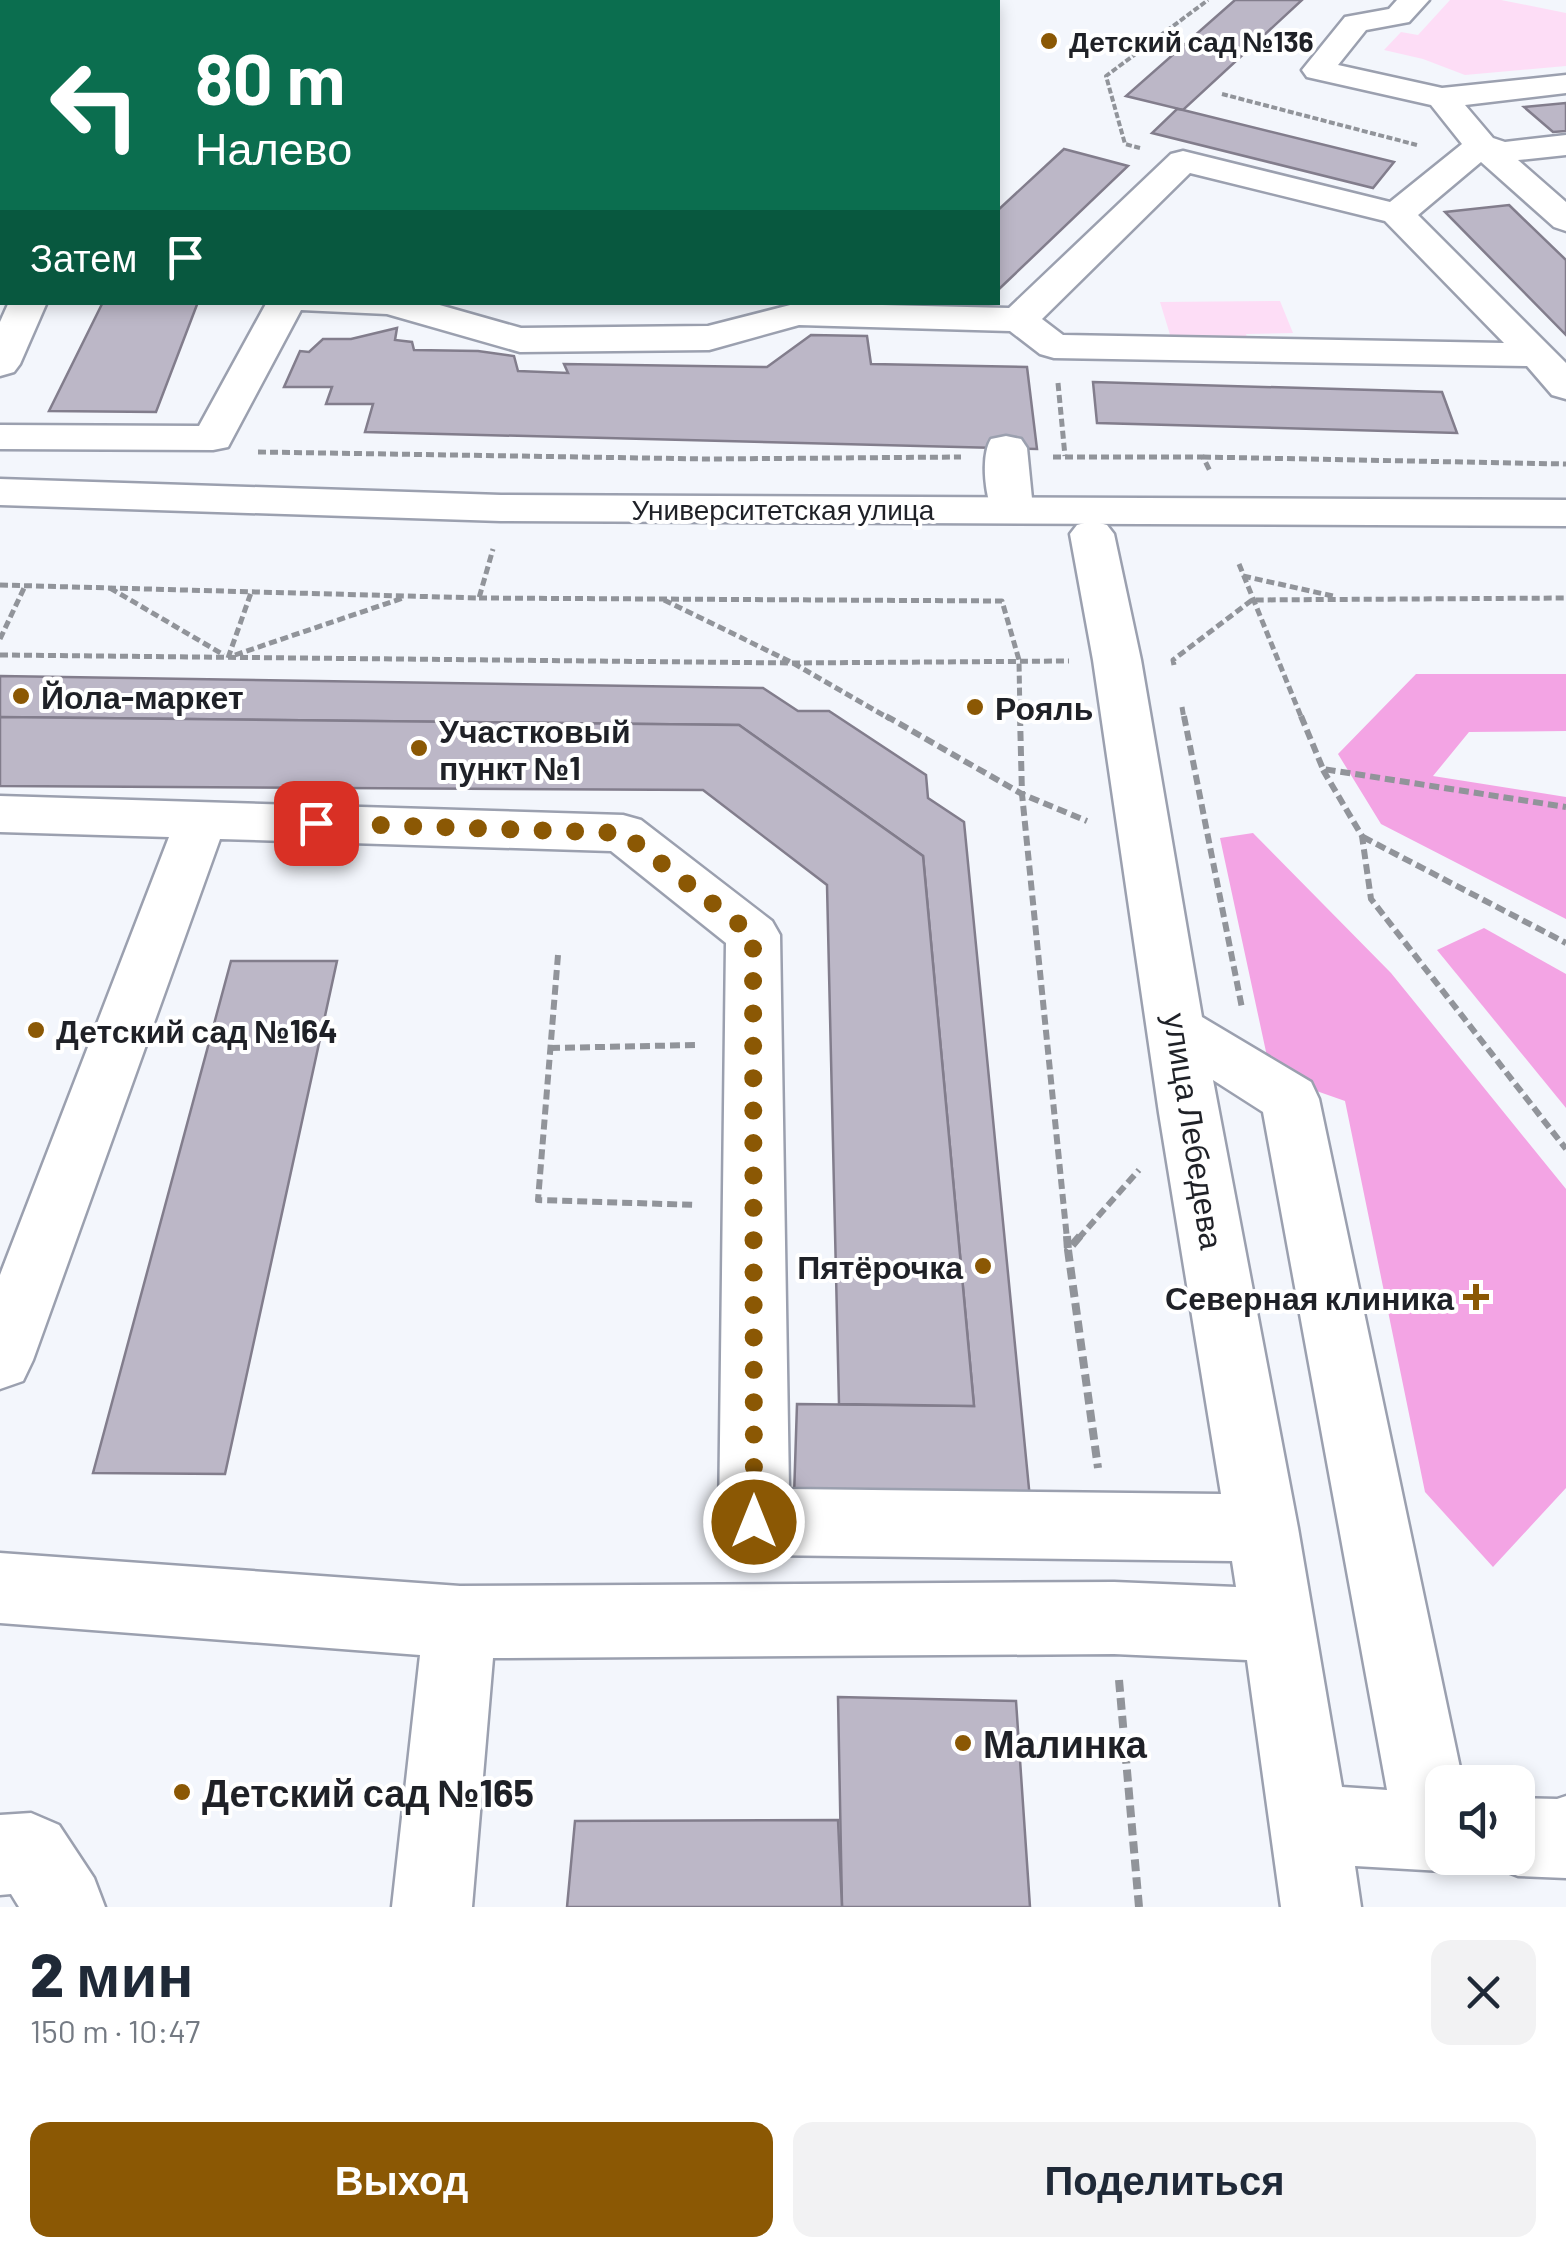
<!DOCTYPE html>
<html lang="ru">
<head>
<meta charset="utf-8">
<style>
	:root { --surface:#fff; --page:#f2f2f3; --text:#1f2937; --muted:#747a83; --accent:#8b5804 }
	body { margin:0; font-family:Barlow,sans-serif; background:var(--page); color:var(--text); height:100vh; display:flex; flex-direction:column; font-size:38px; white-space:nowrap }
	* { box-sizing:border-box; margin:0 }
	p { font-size:32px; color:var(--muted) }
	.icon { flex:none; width:55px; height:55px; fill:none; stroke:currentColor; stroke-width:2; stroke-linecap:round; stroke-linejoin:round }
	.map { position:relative; height:1907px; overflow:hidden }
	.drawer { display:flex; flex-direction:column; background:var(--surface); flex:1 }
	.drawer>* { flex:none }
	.hud { position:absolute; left:0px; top:0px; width:1000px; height:305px; box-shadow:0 5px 15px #0003; background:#0b6e4f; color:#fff; overflow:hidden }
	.fabs { position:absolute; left:1425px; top:1765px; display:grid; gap:20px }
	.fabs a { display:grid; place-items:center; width:110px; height:110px; border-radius:20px; background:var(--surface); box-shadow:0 5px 15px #0003; font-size:50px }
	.pin { position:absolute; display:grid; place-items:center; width:85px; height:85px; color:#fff; margin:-42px; border-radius:20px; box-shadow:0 5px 15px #0006 }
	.me { position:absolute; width:110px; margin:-55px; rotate:0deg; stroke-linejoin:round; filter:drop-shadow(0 0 8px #0008) }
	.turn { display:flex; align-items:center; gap:35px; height:210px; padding:0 30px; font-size:45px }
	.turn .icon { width:130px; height:130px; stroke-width:2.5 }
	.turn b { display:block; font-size:70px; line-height:85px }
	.then { display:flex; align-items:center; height:95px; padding:0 30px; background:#0003; gap:20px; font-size:38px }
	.round { display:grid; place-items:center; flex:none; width:105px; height:105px; border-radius:20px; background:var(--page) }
	.headline { display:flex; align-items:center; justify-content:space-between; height:170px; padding:0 30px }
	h1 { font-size:60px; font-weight:800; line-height:75px }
	.action { display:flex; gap:20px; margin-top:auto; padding:20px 30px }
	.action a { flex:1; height:115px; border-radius:20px; background:var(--accent); color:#fff; font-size:40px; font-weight:800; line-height:115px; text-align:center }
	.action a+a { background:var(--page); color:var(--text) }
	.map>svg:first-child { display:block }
	.green { fill:#fdddf6 }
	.forest { fill:#f3a4e4 }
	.building { fill:#bcb7c7; stroke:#827d8c; stroke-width:2.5 }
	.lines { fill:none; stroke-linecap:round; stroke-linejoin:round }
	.minor-casing { stroke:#9ba0af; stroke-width:5 }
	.major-casing { stroke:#9ba0af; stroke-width:5 }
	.path-far3 { stroke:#91949a; stroke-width:4; stroke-dasharray:6 2.5; stroke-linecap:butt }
	.path-far2 { stroke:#91949a; stroke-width:5; stroke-dasharray:8 4; stroke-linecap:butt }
	.path-far1 { stroke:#91949a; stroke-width:6; stroke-dasharray:10 5; stroke-linecap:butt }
	.path { stroke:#91949a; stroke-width:8; stroke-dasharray:12 6; stroke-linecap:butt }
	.minor { fill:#fff; fill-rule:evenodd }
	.major { fill:#fff; fill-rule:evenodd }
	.route { stroke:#8b5804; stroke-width:18; stroke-dasharray:0 32.4 }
	.poi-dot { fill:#8b5804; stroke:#fff; stroke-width:4 }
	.labels { text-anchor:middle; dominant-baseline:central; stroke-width:8; stroke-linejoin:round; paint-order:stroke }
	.far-poi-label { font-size:28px; font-weight:bold; fill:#1f2127; stroke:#fff; text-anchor:start }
	.far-street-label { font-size:28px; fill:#1f2127; stroke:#fff }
	.poi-label { font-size:32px; font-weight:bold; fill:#1f2127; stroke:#fff; text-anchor:start }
	.street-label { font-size:32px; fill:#1f2127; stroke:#fff }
	.near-poi-label { font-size:38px; font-weight:bold; fill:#1f2127; stroke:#fff; text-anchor:start }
</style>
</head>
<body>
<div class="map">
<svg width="1566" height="1907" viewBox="0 0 1566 1907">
	<rect width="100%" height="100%" fill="#f3f6fc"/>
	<g class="green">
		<path d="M1450 0H1501L1566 13V66L1465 75 1423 59 1384 50 1401 32 1418 35Z"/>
		<path d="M1280 301 1293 333 1246 334 1251 351H1175L1160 302Z"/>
	</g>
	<g class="forest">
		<path d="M1416 674H1566V731L1469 732 1433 776 1566 797V919L1381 824 1338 754Z"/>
		<path d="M1253 833 1391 973 1566 1189V1488L1493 1567 1425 1492 1345 1101 1271 1075 1220 838Z"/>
		<path d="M1484 928 1566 974V1108L1437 950Z"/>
	</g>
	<g class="building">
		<path d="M1235 0H1302L1183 110 1126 96Z"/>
		<path d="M1566 103V131L1553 132 1524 107Z"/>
		<path d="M1177 109 1183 110 1394 162 1373 188 1152 133Z"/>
		<path d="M1064 149 1128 166 998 290V210Z"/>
		<path d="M1509 205 1566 260V335L1445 212Z"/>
		<path d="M103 302H198L156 412 49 411Z"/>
		<path d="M397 328 395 340 412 342 414 350 478 351 514 356 518 371 568 373 564 364 767 367 811 335 867 336 871 364 1027 367 1037 449 365 432 373 404H326L332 387H284L300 351 309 352 323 339H351Z"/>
		<path d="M1093 382 1442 392 1457 433 1097 423Z"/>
		<path d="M0 676 763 688 798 711H829L926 775 928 798 964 822 1030 1499 794 1497 797 1404 974 1406 923 856 739 725 0 717Z"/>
		<path d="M0 717 739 725 923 856 974 1406 839 1404 827 885 703 790 0 786Z"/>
		<path d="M231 961H337L225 1474 93 1473Z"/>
		<path d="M838 1697 1016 1701 1030 1907H842Z"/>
		<path d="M838 1820 842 1907H567L575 1821Z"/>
	</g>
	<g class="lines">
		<defs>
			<g id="minor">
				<path d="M151 0H181L183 2H153Z"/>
				<path d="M265 0H295L297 2H267Z"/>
				<path d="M488 0H519L521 2H490Z"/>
				<path d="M1397 0H1429L1409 22 1366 30 1338 65 1442 88 1566 75V93L1465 105 1493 138 1505 142 1566 135V155L1518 160 1566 202V231L1554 227 1481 162 1418 215 1566 363V399L1552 395 1527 366 1054 358 1040 354 1010 331 799 325 709 350 520 352 387 314 301 310 228 447 213 450 0 449V425L199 426 267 302H429L521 328 708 326 798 303 1009 308 1171 154 1183 151 1390 202 1462 144 1431 105 1307 77 1302 70 1345 17 1389 9ZM1190 173 1385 221 1504 343 1063 335 1042 319Z"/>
				<path d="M0 204 2 205V230L0 229Z"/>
				<path d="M9 302H47L20 364 14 372 0 376V322Z"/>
				<path d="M1006 436 1021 439 1027 448 1033 509 1026 518 1011 522 996 518C985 502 980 456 991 439Z"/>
				<path d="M1092 521 1107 525 1114 534 1141 660 1202 1017 1311 1082 1319 1099 1463 1782H1442V1858L1470 1860 1442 1871 1355 1866 1361 1907H1281L1247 1660 1114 1654 493 1658 472 1907H392L420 1655 0 1623V1553L460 1586 1114 1582 1236 1587 1232 1561 754 1555 729 1546 719 1522 726 943 611 851 220 839 33 1360 23 1381 0 1389V1275L169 837 0 832V796L623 815 641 820 772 921 780 935 789 1489 1221 1494 1159 1113 1093 660 1070 534 1077 525ZM1213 1080 1263 1112 1387 1790 1342 1787 1298 1528Z"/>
				<path d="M1566 1796V1878L1518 1876 1490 1865 1487 1858H1518V1798L1557 1799Z"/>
				<path d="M31 1813 59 1825 94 1878 105 1907H19L11 1894 0 1895V1815Z"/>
			</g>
			<path id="major" d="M0 479 501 495 1566 500V526L501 521 0 505Z"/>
		</defs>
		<use href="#minor" class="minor-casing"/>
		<use href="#major" class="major-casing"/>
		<g class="path-far3">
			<path d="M44 2 56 0"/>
			<path d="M88 2 92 0"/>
			<path d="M1222 94 1417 145"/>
			<path d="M1140 148 1125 144 1106 76 1208 0"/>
		</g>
		<g class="path-far2">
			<path d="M1058 383 1065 456"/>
			<path d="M258 452 707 459 961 457"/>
			<path d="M1053 457H1203L1211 473"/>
			<path d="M1203 457 1566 464"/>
			<path d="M1239 564 1302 719"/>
			<path d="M1243 576 1333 596"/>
			<path d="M0 585 479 598 493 549"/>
			<path d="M110 588 224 655"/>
			<path d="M479 598 1002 601 1019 660 1020 719"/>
			<path d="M664 600 793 663 890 719"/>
			<path d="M0 639 25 586"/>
			<path d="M0 655 793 663 1069 661"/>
			<path d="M235 655 403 598"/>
			<path d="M228 658 252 590"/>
			<path d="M1174 665 1173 660 1252 600 1566 598"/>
			<path d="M1182 707 1184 719"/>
		</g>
		<g class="path-far1">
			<path d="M886 716 1022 794 1087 821"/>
			<path d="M1020 716 1022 794 1067 1239"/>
			<path d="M1184 716 1242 1008"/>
			<path d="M1301 716 1323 769 1566 807"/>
			<path d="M1323 770 1362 836 1371 899 1566 1149"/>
			<path d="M1363 837 1566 943"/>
			<path d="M558 955 538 1200 697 1205"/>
			<path d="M550 1048 697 1045"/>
			<path d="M1078 1239 1139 1170"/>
		</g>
		<g class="path">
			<path d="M1067 1236 1068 1250"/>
			<path d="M1080 1236 1068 1250 1098 1468"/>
			<path d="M1119 1680 1139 1907"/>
		</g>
		<use href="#minor" class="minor"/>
		<use href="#major" class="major"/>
	</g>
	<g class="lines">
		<path class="route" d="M316 823 623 833 753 935 754 1522"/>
	</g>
	<g class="poi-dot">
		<circle cx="1049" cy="41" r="10"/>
		<circle cx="21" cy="696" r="10"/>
		<circle cx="975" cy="707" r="10"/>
		<circle cx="419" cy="748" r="10"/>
		<circle cx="36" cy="1030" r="10"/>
		<circle cx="983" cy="1266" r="10"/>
		<path d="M1471 1282h10v10h10v10h-10v10h-10v-10h-10v-10h10z"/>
		<circle cx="963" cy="1743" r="10"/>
		<circle cx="182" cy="1792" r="10"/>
	</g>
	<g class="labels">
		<g class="far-poi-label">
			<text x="1069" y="41">Детский сад №136</text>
		</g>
		<g class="far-street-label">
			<text x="783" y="509">Университетская улица</text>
		</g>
		<g class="poi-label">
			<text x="41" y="696">Йола-маркет</text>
			<text x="995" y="707">Рояль</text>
			<text x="439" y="730">Участковый<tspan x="439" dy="37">пункт №1</tspan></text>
			<text x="56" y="1030">Детский сад №164</text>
			<text x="963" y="1266" text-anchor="end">Пятёрочка</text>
			<text x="1454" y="1297" text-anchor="end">Северная клиника</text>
		</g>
		<g class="street-label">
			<text transform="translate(1195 1131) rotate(81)">улица Лебедева</text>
		</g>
		<g class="near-poi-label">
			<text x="983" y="1743">Малинка</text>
			<text x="202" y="1792">Детский сад №165</text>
		</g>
	</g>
</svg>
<div class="fabs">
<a><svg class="icon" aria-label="sound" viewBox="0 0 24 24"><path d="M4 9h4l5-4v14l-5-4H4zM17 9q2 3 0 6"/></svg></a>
</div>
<div class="pin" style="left:316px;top:823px;background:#d93025"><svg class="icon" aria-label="arrive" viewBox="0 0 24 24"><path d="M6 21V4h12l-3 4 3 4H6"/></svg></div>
<svg class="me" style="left:754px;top:1522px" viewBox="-20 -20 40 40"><circle r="17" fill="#8b5804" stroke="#fff" stroke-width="3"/><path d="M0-11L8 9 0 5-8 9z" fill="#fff"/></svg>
<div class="hud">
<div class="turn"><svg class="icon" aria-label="left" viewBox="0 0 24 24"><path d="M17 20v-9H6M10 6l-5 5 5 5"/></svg><div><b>80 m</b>Налево</div></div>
<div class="then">Затем<svg class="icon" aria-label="arrive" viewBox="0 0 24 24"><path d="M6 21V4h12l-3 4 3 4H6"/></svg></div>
</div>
</div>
<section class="drawer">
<div class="headline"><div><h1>2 мин</h1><p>150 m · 10:47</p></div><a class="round"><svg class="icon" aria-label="close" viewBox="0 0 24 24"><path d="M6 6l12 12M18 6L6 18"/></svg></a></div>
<div class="action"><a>Выход</a><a>Поделиться</a></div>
</section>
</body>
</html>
